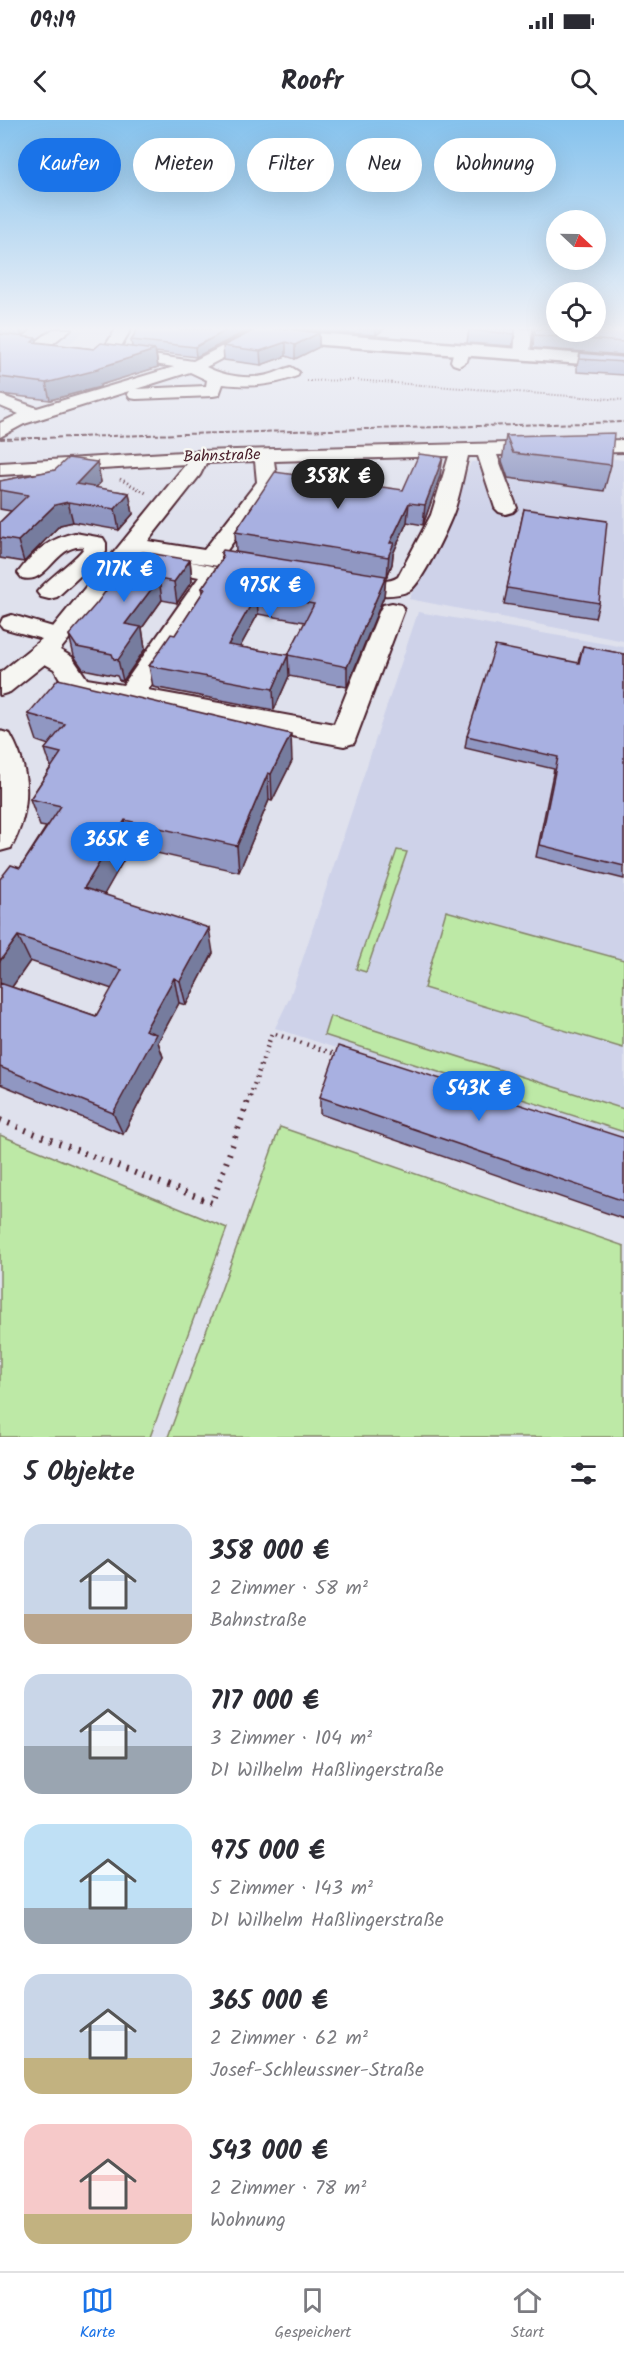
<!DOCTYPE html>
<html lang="de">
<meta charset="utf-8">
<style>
:root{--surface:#fff;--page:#f7f7f7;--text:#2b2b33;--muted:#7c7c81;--line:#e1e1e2;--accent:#1a73e8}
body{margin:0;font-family:Kalam,sans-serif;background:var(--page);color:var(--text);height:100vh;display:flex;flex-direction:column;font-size:22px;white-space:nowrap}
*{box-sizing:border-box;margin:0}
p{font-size:20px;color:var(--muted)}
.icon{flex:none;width:33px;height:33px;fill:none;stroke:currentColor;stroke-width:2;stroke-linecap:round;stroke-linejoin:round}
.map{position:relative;height:1317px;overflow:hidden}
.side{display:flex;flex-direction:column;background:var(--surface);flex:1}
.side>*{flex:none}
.banner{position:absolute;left:18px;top:18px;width:588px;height:54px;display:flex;gap:12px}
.needle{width:39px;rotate:112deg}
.controls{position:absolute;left:546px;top:90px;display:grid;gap:12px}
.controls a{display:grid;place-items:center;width:60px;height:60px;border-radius:50%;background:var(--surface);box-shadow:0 6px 24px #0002;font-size:30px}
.price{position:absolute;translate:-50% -51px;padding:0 14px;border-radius:21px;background:var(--accent);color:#fff;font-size:20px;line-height:39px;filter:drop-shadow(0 2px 3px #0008)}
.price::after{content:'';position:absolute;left:50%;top:36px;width:18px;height:14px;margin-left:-9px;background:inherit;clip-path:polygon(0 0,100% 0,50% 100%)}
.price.on{background:#222;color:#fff}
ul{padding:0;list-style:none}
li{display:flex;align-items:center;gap:18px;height:150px;padding:0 24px}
li span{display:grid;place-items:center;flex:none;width:168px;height:120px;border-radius:18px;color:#555}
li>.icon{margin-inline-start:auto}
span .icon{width:72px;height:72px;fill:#fffc;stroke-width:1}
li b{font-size:26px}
h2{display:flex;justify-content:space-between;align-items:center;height:72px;padding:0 24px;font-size:26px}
.chip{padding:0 21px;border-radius:27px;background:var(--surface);box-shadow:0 6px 24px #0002;font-size:21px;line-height:54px}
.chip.on{background:var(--accent);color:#fff}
.status{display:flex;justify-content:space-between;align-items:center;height:42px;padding:0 30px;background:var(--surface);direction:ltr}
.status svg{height:16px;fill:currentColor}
header{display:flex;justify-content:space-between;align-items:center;height:78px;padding:0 24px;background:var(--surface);font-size:27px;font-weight:700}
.tab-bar{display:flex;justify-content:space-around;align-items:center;height:84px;border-top:2px solid var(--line);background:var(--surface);font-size:16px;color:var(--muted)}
.tab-bar a{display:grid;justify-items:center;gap:3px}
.tab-bar .on{color:var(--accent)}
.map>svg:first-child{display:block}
.built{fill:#ced2e9}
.green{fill:#bde9a6;stroke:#848468;stroke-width:1.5}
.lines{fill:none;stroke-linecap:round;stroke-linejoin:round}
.minor-casing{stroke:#4a1f2b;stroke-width:4}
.major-casing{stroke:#4a1f2b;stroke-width:5}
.path-far3{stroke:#4a1f2b;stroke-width:2;stroke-dasharray:1 2;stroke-linecap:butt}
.path-far2{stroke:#4a1f2b;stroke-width:3;stroke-dasharray:1 3;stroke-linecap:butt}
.path-far1{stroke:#4a1f2b;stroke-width:4.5;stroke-dasharray:1.5 5;stroke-linecap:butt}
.path{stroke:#4a1f2b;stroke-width:6;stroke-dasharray:2 7;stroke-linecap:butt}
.minor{fill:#f6f6f2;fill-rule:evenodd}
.major{fill:#f6f6f2;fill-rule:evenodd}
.rail{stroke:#4a1f2b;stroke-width:2;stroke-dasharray:5 2;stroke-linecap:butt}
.wall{fill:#9097c2;stroke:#4a1f2b;stroke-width:1.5;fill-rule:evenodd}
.shaded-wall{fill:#767b9e;stroke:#4a1f2b;stroke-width:1.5}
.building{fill:#a8b0e1;stroke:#4a1f2b;stroke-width:1.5;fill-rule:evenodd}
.labels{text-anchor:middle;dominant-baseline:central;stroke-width:4.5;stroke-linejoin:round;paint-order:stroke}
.far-street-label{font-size:16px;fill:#4a1f2b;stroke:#f6f6f2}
</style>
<div class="status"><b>09:19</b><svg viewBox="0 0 49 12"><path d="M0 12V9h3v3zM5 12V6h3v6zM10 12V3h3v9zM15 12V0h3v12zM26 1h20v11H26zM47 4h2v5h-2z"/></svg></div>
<header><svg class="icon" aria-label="back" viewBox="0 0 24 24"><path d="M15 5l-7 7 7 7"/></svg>Roofr<svg class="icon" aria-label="search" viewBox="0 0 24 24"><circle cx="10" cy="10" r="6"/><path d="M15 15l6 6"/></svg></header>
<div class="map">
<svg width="624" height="1317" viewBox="0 0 624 1317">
<rect width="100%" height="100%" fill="#dfe1ed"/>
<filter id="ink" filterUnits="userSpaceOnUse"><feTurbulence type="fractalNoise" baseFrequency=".0167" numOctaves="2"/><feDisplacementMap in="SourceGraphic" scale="12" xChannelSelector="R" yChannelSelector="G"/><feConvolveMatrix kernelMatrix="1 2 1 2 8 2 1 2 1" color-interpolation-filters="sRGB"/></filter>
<g filter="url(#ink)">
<path class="built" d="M0,209H115L111,215L83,212L69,224L55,222L0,266Z
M607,338L624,340V521L409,479L459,375L471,342Z
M418,492L624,527V1023L275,908L290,877Z"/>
<path class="green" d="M397,730L407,732L366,852L356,849Z
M446,791L624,840L623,928L424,868Z
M330,896L624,989V1012L324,915Z
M280,1007L624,1126V1317H168Z
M0,1015L227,1108L150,1317H0Z"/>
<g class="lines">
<defs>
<path id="minor" d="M53,209H71L46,229L40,231L0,226V216L37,221Z
M116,209H131L119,230L193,241L255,210L264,209L268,213L265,216L206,247C224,256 248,260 268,255C276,253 283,249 291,247L299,252L297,256C271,266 251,267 223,264L219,275L213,276L136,279L130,278L127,274L129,271L24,304L0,317V303L19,294L0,286V275L37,288L174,247L106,237L102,231ZM190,252L207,260L206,266L136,269Z
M516,209H532L530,234L528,237L522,239L514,234Z
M462,225L470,230L467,241L459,246L453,244L451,241L454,230Z
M624,320V332L497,335L517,388L513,392L506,394L499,392L495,388L478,336H468C463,355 460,376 453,394C447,409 422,464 409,471C386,481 358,471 336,465L332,460L336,455C355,450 380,469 398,457L431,395L449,336L274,341L277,362L225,433L269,441L272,446L269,451L261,453L138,433L60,530L72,537L87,559L123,565L199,457L179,453L175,448L179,443L187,441L216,447L223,456L148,570L334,604L380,490L383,485L392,483L401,485L404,490L354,623L344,626L78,575L68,572L54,549L45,544L10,572L0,575V553L42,519L3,508L0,504L3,498L12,495L53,507L186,344L0,355V343L199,331ZM255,341L257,362L204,430L148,421L200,355L206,343Z
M75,413L103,418L106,423V432L57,477L49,479L41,477L37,472C46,460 82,435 84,427C55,423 49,465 22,458L18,453C33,432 50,418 75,413Z
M0,611L10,614C32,652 31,690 11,728L0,731Z"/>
<path id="major" d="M264,209L624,237V247L324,225L272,219Z"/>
</defs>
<use href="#minor" class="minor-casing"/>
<use href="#major" class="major-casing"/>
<path class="path-far3" d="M307,261L354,260L624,280"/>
<path class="path-far2" d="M120,359L148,374"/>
<path class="path-far1" d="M250,977L272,913L338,935"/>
<path class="path" d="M0,1000L212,1083L250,975"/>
<use href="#minor" class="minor"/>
<use href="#major" class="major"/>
<path class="rail" d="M0,319L624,302"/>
</g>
<path class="wall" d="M0,209H32L22,217L36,218L37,222L94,229L132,227L131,220L138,209H250L196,237L156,232L158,247L100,265V267L50,280L0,274Z
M292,209H384L376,215Z
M469,209H515L512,226L467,223Z
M534,209H624V235L533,228Z
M319,213V227L295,239L286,236L261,245L224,240L223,226Z
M580,233L624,237V255L577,252V246Z
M506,316L611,345L604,371L508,358L502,341Z
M97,342L101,362L95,368L129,373L133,394L119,410L73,402L60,405L24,442L0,438V402L11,391L0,389V361Z
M440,356L423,405L407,402L393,434L392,444L387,457H386L384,476L347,567L289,556L274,590L153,567L149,546L175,515L203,472L202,468L222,439L221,433L236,432L235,412L403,370ZM258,494L305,502L288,535L240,527Z
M524,389L599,483L595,498L504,484Z
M190,440L192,461L177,483L162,480L142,508L145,529L123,561L119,560L117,556L83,549L74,536L69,515Z
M583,526L624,534V759L536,737L554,649L465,628L467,616L578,542Z
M28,594L292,641L272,681L269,680L239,752L131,727L104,774L213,833L186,885L179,883L158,922L163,937L123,1014L0,964V759L20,748L46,707L40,706L30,679L51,647L45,629L49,625L37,621ZM30,841L112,869L96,896L12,867Z
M320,977L624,1018V1099L320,994Z"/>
<path class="shaded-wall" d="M20,209H32L22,217Z
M229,209H250L196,237L195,227Z
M376,209H384L376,215Z
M319,213V227L295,239V225Z
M286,222V236L261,245L260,231Z
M155,230L158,247L100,265V267L50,280L46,263Z
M443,337L440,356L423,405L425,385Z
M97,342L101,362L80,384L76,364Z
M129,373L133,394L119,410L115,389Z
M68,382L73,402L60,405L24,442L18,421L55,385Z
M409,383L407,402L393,434L392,444L387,457L390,423Z
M190,440L192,461L177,483L174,462Z
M386,456L384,476L347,567V547Z
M159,459L162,480L142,508L145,529L123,561L118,540L125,504Z
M257,474L258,494L230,545L228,525Z
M288,535L289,556L274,590L273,569Z
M291,614L292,641L272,681L271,654Z
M268,653L269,680L239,752L237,726Z
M125,700L131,727L93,794L84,768Z
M209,808L213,833L186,885L180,861Z
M18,816L30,841L1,883L0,881V841Z
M174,858L179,883L158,922L163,937L123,1014L113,993L145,910Z"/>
<path class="building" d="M138,209H229L195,227L131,220Z
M257,209H288L319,213L295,225L286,222L260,231L223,226Z
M469,209H515L514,214L468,210Z
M535,209H556V212H596V209H624V222L535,215Z
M0,214L36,218L32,222L94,229L101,223L155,230L95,249L97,250L46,263L0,257Z
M580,233L624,237V242L580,239Z
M614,313L611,345L513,333L506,316Z
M419,334L443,337L425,385L409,383L390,423H394L388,437L235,412L275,352L403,370Z
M68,338L97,342L76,364L129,373L115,389L68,382L55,385L18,421L0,418V402L28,375L0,370V361L55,350Z
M524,389L607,401L599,483L507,468Z
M223,430L386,456L347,547L288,535L273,569L149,546L171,514L175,515L205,469L202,468L223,438L221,433ZM257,474L314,484L288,535L228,525Z
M143,432L190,440L174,462L159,459L125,504L141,507L118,540L114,539L112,534L77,527L69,515L97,483L132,435Z
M495,526L579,543L583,526L624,534V746L540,725L558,637L467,616Z
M58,559L291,614L271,654L268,653L237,726L125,700L84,768L209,808L180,861L174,858L145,910L156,914L113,993L0,947V863L96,896L122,850L18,816L0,841V759L11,745L20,748L61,686L30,679L61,633L45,629L65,604L28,594Z
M338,926L624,1018V1081L320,977Z"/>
</g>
<linearGradient id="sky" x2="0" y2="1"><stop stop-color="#85c2ed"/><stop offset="0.53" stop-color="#f1f2f7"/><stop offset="1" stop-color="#f1f2f7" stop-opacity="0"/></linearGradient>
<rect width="624" height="394" fill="url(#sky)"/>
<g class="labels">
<g class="far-street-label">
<text transform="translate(222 336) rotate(-2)">Bahnstraße</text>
</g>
</g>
</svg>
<div class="controls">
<a><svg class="needle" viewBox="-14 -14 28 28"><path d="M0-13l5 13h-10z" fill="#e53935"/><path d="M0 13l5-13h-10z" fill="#7c7c81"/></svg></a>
<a><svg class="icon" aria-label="locate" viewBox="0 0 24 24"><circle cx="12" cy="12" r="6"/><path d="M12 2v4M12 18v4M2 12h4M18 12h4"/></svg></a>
</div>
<b class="price on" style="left:338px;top:390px">358K €</b>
<b class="price" style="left:124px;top:483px">717K €</b>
<b class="price" style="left:270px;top:499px">975K €</b>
<b class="price" style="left:117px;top:753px">365K €</b>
<b class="price" style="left:479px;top:1002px">543K €</b>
<div class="banner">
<a class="chip on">Kaufen</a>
<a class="chip">Mieten</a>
<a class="chip">Filter</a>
<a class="chip">Neu</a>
<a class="chip">Wohnung</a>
</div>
</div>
<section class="side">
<h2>5 Objekte<svg class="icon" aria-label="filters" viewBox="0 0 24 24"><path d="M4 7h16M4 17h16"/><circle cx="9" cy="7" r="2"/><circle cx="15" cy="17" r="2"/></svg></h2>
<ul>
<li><span style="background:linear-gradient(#c9d6e8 75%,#b9a48a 0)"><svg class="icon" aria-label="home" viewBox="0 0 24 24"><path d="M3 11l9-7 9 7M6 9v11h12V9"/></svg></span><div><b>358 000 €</b><p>2 Zimmer · 58 m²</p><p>Bahnstraße</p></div></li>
<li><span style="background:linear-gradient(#c9d6e8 60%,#9aa5b1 0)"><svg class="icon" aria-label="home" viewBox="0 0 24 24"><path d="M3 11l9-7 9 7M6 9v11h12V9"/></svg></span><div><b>717 000 €</b><p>3 Zimmer · 104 m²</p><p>DI Wilhelm Haßlingerstraße</p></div></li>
<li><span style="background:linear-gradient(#bfe0f5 70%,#9aa5b1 0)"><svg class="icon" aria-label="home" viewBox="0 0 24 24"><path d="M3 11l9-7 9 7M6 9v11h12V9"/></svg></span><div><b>975 000 €</b><p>5 Zimmer · 143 m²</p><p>DI Wilhelm Haßlingerstraße</p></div></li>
<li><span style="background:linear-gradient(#c9d6e8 70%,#c2b280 0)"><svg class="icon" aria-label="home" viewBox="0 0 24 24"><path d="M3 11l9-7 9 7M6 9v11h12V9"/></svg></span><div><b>365 000 €</b><p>2 Zimmer · 62 m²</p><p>Josef-Schleussner-Straße</p></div></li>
<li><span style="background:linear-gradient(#f6c9c9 75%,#c2b280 0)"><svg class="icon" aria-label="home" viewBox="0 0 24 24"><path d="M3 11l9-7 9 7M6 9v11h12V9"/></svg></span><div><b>543 000 €</b><p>2 Zimmer · 78 m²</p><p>Wohnung</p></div></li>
</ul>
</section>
<nav class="tab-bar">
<a class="on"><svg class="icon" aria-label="map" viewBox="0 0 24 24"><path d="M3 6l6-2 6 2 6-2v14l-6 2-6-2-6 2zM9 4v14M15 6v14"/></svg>Karte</a>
<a><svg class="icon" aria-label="saved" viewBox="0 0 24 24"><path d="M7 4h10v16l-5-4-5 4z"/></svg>Gespeichert</a>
<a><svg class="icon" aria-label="home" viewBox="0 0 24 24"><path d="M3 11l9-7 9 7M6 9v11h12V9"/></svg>Start</a>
</nav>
